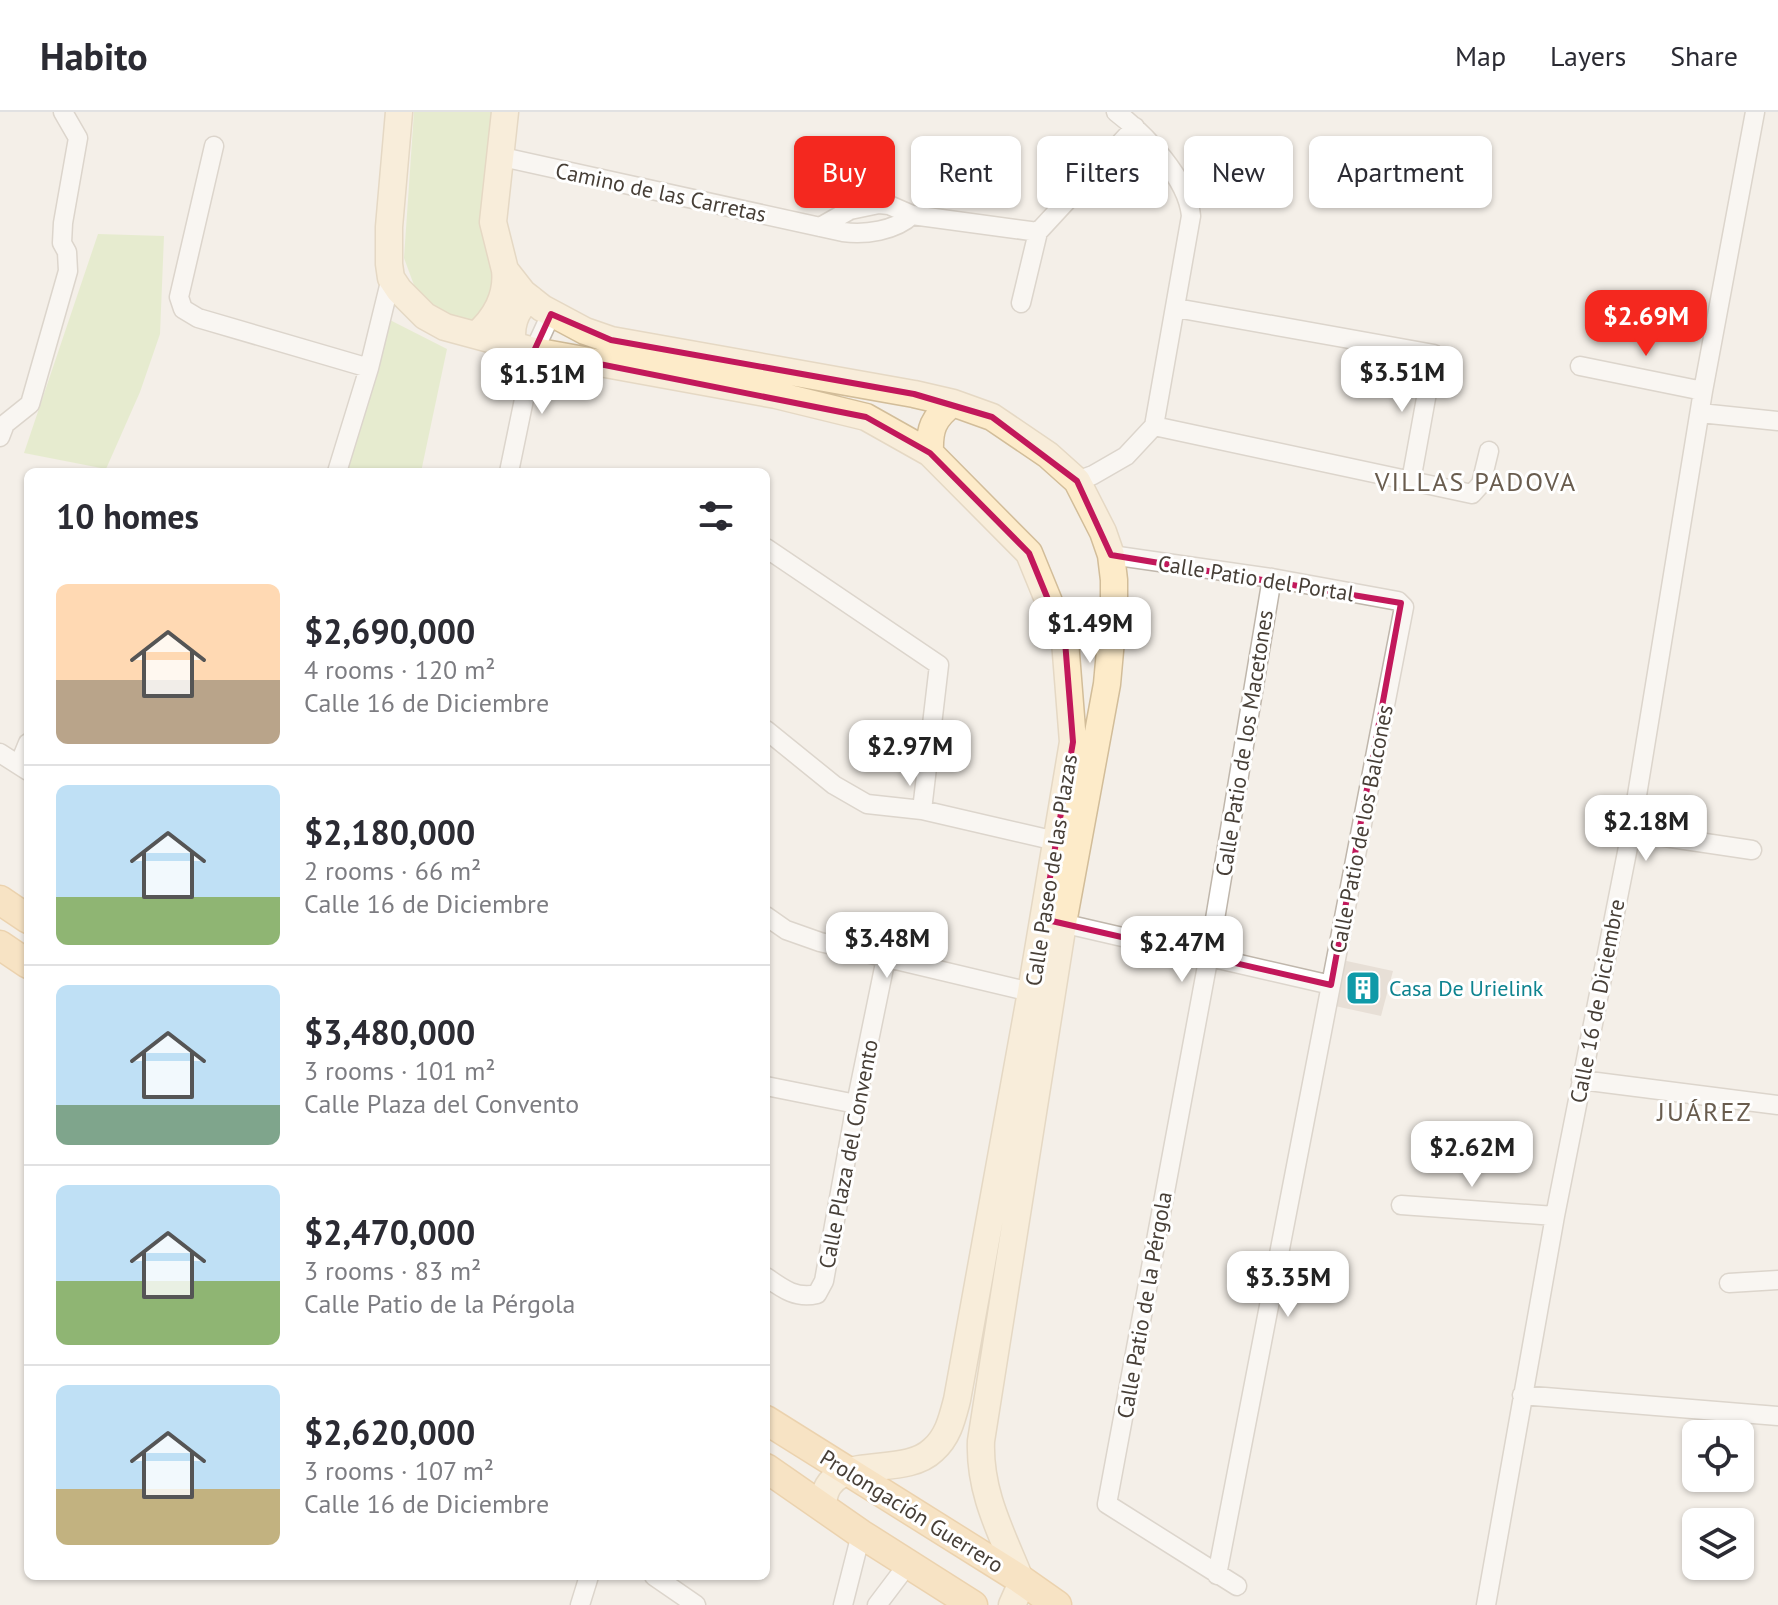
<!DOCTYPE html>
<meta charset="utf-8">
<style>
:root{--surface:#fff;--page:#f2f2f3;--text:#2b2b33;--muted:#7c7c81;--line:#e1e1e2;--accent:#f4281f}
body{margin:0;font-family:"PT Sans",sans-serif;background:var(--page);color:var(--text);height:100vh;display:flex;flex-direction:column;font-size:30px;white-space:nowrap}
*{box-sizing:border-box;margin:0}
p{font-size:26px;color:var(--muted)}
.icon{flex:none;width:44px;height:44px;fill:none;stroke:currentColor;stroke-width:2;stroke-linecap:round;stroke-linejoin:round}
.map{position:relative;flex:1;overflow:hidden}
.sheet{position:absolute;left:24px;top:356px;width:746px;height:1112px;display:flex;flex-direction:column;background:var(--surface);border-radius:12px;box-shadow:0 2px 6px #0004}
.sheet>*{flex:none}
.hud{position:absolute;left:794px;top:24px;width:760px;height:72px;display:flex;gap:16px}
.buttons{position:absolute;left:1682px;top:1308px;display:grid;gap:16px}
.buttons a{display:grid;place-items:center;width:72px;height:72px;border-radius:12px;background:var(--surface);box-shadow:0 2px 6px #0004;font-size:40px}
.price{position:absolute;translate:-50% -68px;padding:0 18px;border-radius:16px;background:#fff;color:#222;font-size:26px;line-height:52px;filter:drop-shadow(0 2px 4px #0008)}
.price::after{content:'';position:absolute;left:50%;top:48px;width:24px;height:18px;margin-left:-12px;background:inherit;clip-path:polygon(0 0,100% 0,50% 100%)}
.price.on{background:var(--accent);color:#fff}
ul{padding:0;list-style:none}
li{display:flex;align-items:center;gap:24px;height:200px;padding:0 32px}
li+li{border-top:2px solid var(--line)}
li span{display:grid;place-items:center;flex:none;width:224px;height:160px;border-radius:12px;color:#555}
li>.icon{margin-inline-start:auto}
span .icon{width:96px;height:96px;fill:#fffc;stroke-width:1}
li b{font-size:34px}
h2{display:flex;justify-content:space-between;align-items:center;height:96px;padding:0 32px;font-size:34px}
.tag{padding:0 28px;border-radius:12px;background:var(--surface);box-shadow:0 2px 6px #0004;font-size:28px;line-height:72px}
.tag.on{background:var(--accent);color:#fff}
header{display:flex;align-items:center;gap:48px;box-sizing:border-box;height:112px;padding:0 40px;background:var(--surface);border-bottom:2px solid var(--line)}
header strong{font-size:38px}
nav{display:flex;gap:44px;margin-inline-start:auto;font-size:28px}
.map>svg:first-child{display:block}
.green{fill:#d5e7b2}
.building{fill:#d8ccc1}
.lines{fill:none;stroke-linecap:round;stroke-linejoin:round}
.street-casing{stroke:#bfb6ab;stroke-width:21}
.secondary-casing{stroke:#d2bd99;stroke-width:29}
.primary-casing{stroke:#e1b069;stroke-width:31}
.street{stroke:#fff;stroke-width:18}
.secondary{stroke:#fdebc9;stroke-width:26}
.primary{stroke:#fbd599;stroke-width:28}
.marked{fill:none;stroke:#c2185b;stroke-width:6;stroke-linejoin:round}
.labels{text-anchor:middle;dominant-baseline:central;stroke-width:6;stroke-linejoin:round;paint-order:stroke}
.street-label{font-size:22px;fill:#473f37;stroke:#fff}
.culture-label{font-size:22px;fill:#0d838f;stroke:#fff;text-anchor:start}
.quarter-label{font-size:26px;letter-spacing:2px;fill:#695c4e;stroke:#fff}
</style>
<header>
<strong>Habito</strong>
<nav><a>Map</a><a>Layers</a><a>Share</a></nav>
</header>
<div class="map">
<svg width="1778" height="1493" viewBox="0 0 1778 1493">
<rect width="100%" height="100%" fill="#f4efe8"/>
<path class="green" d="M414,0H497L480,106L493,160L519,229L450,208L418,184L404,146Z
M98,122L164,124L160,222L140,280L106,357L24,341Z
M386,206L447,237L421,360H344Z"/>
<path class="building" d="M1342,848L1393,859L1381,904L1335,894Z"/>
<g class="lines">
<defs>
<path id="street" d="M214,34L179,185L183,197L198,206L369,256
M502,45L843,120C865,123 895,119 912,103
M820,115L850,98L879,92L889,93L912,103L1038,120L1135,15
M1021,191L1038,120
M1176,196L1434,242L1411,369
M1580,254L1703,279
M1700,301L1778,309
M1154,314L1472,382L1481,372L1489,339
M0,325L5,312L30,292L68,159L67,140L62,131L63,111L78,26L63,0
M337,360L369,256L391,166
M509,360L534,239L551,202
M1077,369L1093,363L1126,344L1154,314L1191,104C1188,67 1145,22 1116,0
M766,436L939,553L922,698
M1111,443L1272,466L1398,489L1404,495L1217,1463
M766,618L834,673L867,692L922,698L1056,729
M0,641L28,659
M19,653L28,631
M1631,720L1752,738
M766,804L786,818L820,830L1031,880
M1053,809L1331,873
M1581,968L1778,993
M766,974L856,992
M1401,1093L1555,1104
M766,1165C783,1177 796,1187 817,1182L824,1169L856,992L886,846
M1729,1171L1778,1168
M1522,1283L1778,1304
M654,1464L696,1493
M1237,1474L1107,1392L1209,843L1272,466
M580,1493L589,1464
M843,1493L861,1422
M877,1493L908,1452
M1486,1493L1555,1104L1631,720L1703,279L1755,0"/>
<path id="secondary" d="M399,0L389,115V152L391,166L399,178L425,204L445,215L534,239L776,283L866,305L930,341L1029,441L1065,529L1073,630L1031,880L957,1288C952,1307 948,1325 933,1338C901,1369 824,1336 823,1395
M505,0L493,110L505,158L523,181L542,196L585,219L611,228L914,282L953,291L992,305L1048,343L1077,369L1103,420L1111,443L1114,468V495L1107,572L1063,811L981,1329C979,1380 1001,1420 1020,1467V1475L1012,1493
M476,223C495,207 508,184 505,158
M514,235C509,218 514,196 531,187
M930,341C929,317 933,306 953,291"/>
<path id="primary" d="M0,788L28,807
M0,833L28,852
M766,1308L1020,1467L1057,1493
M766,1356L861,1422L973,1493"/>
</defs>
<use href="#street" class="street-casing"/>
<use href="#secondary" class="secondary-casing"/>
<use href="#primary" class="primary-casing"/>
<use href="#street" class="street"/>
<use href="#secondary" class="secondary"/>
<use href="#primary" class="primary"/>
</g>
<path d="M0 0H1778V1493H0ZM551,202L611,228L914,282L992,305L1077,369L1111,443L1401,491L1331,873L1043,807L1073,630L1065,529L1029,441L930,341L866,305L534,239Z" fill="#f4efe8" fill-opacity=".55" fill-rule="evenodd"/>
<path class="marked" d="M551,202L611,228L914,282L992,305L1077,369L1111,443L1401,491L1331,873L1043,807L1073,630L1065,529L1029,441L930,341L866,305L534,239Z"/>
<defs>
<symbol id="building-square" viewBox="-11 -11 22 22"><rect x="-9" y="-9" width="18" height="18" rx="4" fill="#0f9aa8" stroke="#fff"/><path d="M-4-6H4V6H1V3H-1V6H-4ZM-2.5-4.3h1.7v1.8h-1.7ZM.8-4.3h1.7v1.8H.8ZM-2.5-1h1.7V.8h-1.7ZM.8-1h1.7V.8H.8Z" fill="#fff"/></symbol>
</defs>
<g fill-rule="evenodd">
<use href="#building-square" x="1343" y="856" width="40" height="40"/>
</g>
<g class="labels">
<g class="street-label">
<text transform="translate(661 80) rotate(12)">Camino de las Carretas</text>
<text transform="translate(1256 466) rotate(9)">Calle Patio del Portal</text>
<text transform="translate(1244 631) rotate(-81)">Calle Patio de los Macetones</text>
<text transform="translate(1361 717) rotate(-79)">Calle Patio de los Balcones</text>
<text transform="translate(1051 758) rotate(-81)">Calle Paseo de las Plazas</text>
<text transform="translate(1597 889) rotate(-79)">Calle 16 de Diciembre</text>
<text transform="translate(848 1042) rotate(-79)">Calle Plaza del Convento</text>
<text transform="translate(1144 1193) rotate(-80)">Calle Patio de la Pérgola</text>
<text transform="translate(912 1399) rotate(32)">Prolongación Guerrero</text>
</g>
<g class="culture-label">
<text x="1389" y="876">Casa De Urielink</text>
</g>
<g class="quarter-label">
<text x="1476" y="369">VILLAS PADOVA</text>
<text x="1705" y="999">JUÁREZ</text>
</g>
</g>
</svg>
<div class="buttons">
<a><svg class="icon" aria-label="locate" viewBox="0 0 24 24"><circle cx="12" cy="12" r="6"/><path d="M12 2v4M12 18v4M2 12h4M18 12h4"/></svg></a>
<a><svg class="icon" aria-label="layers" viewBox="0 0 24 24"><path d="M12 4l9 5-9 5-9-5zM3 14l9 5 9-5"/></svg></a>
</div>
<b class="price on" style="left:1646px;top:246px">$2.69M</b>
<b class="price" style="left:1402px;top:302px">$3.51M</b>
<b class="price" style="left:542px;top:304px">$1.51M</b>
<b class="price" style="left:1090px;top:553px">$1.49M</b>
<b class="price" style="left:910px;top:676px">$2.97M</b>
<b class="price" style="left:1646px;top:751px">$2.18M</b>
<b class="price" style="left:887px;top:868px">$3.48M</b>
<b class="price" style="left:1182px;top:872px">$2.47M</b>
<b class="price" style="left:1472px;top:1077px">$2.62M</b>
<b class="price" style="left:1288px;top:1207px">$3.35M</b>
<div class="hud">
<a class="tag on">Buy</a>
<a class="tag">Rent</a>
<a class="tag">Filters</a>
<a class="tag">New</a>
<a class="tag">Apartment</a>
</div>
<section class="sheet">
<h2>10 homes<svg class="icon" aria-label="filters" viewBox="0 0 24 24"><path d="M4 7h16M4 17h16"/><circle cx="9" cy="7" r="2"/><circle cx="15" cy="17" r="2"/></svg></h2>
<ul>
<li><span style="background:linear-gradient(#ffd9b3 60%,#b9a48a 0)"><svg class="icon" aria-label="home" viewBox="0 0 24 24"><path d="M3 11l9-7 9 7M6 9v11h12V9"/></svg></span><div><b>$2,690,000</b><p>4 rooms · 120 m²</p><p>Calle 16 de Diciembre</p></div></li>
<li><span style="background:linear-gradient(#bfe0f5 70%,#8fb573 0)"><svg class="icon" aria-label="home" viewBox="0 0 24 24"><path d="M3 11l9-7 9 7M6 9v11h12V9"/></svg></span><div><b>$2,180,000</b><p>2 rooms · 66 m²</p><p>Calle 16 de Diciembre</p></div></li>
<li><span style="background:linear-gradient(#bfe0f5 75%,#7fa58c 0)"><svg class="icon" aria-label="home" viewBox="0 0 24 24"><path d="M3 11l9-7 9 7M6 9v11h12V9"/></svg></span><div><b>$3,480,000</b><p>3 rooms · 101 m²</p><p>Calle Plaza del Convento</p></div></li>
<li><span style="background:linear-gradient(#bfe0f5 60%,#8fb573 0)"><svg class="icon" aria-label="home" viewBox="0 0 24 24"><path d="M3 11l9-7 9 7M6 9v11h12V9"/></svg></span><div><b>$2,470,000</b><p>3 rooms · 83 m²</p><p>Calle Patio de la Pérgola</p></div></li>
<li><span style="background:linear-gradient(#bfe0f5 65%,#c2b280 0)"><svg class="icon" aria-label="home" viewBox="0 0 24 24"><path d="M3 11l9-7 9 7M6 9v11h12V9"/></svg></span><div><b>$2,620,000</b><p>3 rooms · 107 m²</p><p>Calle 16 de Diciembre</p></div></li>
</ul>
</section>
</div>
